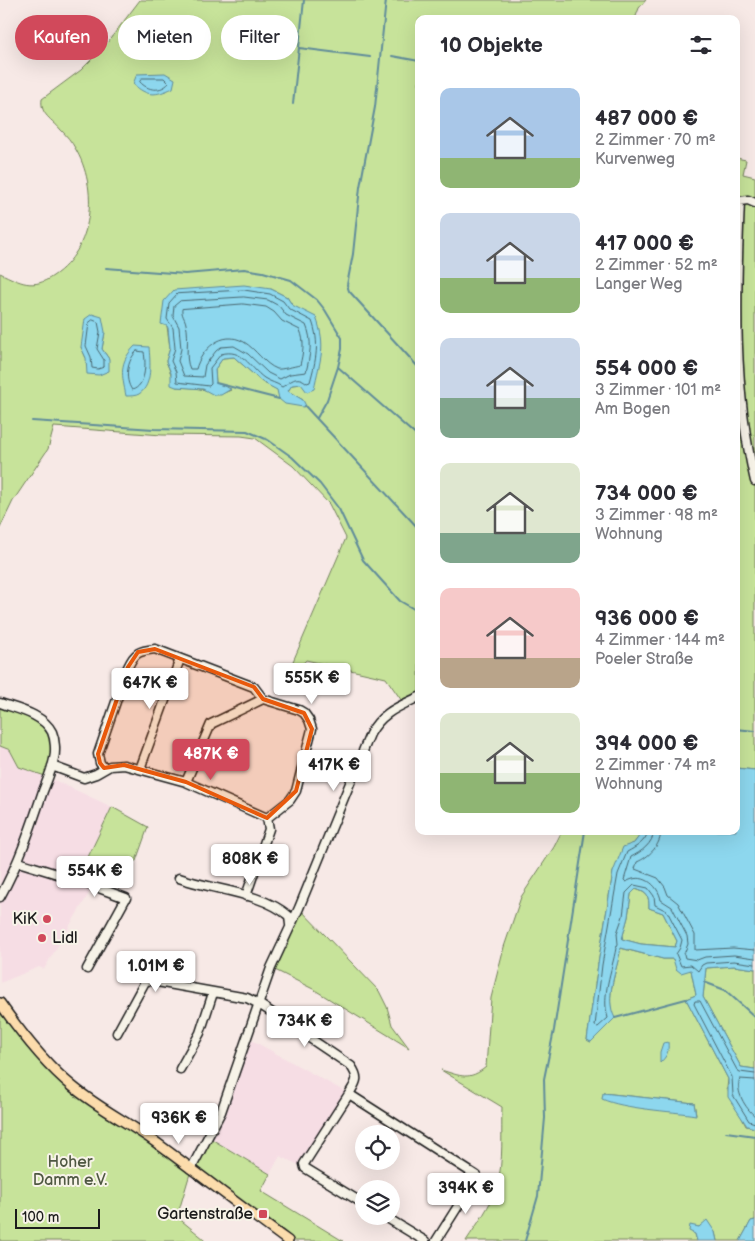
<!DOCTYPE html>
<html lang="de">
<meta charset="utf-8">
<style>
:root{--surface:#fff;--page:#f2f2f3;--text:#2b2b33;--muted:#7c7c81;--accent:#d1495b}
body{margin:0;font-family:"Balsamiq Sans",sans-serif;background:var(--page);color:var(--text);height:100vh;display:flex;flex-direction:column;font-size:19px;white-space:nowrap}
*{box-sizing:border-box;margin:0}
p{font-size:16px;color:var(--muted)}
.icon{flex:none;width:28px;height:28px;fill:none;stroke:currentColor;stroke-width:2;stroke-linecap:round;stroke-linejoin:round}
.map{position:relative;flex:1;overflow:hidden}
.details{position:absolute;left:415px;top:15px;width:325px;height:820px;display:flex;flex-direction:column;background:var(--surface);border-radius:10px;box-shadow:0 5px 20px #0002}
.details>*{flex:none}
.guide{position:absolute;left:15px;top:15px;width:325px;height:45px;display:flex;gap:10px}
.tools{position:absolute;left:355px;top:1125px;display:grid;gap:10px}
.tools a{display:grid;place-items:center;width:45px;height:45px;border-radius:50%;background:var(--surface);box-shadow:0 5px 20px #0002;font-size:25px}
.scale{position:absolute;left:15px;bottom:12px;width:85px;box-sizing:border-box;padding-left:5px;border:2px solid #1c1c1c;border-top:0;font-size:14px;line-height:18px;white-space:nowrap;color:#1c1c1c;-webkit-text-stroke:4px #f7f3e8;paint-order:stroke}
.price{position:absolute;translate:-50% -42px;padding:0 11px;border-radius:5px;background:#fff;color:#222;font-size:16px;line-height:32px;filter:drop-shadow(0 1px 2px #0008)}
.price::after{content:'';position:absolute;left:50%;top:30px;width:15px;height:11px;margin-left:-8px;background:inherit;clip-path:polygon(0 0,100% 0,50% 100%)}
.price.on{background:var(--accent);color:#fff}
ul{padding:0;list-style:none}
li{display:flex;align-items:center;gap:15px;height:125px;padding:0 25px}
li span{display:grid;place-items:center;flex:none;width:140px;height:100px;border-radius:10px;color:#555}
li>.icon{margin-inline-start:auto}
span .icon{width:60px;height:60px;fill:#fffc;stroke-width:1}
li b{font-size:21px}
h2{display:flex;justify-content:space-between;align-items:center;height:60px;padding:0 25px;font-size:21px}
.tag{padding:0 18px;border-radius:22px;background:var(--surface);box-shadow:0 5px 20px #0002;font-size:18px;line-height:45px}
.tag.on{background:var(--accent);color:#fff}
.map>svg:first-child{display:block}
.built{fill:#f6dde4}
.green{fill:#c7e39a;stroke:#72805b;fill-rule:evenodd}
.water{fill:#8dd7ee;stroke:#608c9a;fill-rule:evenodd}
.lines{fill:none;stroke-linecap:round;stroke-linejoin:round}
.shore{stroke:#496770;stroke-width:1}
.stream{stroke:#608c9a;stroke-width:2}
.minor-casing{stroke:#1c1c1c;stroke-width:11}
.major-casing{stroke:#1c1c1c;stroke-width:12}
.minor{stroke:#f7f3e8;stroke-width:8}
.major{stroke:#fcdcac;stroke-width:9}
.marked{fill:#e8590c;fill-opacity:0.2;stroke:#e8590c;stroke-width:4;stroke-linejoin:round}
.poi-dot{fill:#d1495b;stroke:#f7f3e8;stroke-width:2}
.labels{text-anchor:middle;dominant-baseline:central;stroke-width:4;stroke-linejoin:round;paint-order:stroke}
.poi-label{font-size:16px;fill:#1c1c1c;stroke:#f7f3e8;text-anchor:end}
.park-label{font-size:16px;fill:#4f5842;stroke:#f7f3e8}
</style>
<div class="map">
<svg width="755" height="1241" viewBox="0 0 755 1241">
<rect width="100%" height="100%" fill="#f7e9e6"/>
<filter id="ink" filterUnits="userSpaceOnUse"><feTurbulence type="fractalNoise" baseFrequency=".02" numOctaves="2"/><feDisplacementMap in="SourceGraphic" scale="10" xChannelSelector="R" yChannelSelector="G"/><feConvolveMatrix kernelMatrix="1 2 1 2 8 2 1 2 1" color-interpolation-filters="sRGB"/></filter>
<g filter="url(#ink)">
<path class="built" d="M0,746L10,750L19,767L52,779L112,807L76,884L91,890L44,969L39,967L0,983Z
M246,1037L349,1094L301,1166L280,1156L270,1174L208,1137Z"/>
<path class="green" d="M140,0H646L639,8L635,19H419V697L404,704L386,678L306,660L299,668L288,673L346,538L329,504L293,466L255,438L241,436L162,435L54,427L48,449L13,501L0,528V273C21,283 33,290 53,276C94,249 99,188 75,148C72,142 66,135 61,130C52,119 40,115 42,99L81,70L104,47ZM271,289L287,297L292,305L301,384L292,385L288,391L303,400L279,399L278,390L262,382L234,357L223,358L215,369L216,383L231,390C211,399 217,391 200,389C192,387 184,388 176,387L166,361L170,348L167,326ZM105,332L102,349L109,359L86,358L81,347Z
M736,158L746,160L743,174L755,177V770L736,768Z
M0,703L44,722L55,746L48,777L19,767L10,750L0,746Z
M112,807L148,827L136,861L113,871L105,890L77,880Z
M562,831H643L613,872L598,964L587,1040L591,1042L614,1018C604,997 618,970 620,948L663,959H674L691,970L696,995L686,999L728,1079L727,1088L746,1126L755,1128V1220L751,1221L740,1241H717L715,1232L702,1224L699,1227L690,1226L695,1234L697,1241H466C477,1224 491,1206 497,1186C504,1161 501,1133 502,1107L441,1070C461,1076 469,1081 486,1067L491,998L504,947L521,897L554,847ZM603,1093L694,1103L696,1114L644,1108Z
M635,889C648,893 649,896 649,908L663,913L677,941L675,947L641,944L622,939L628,917L631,894Z
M299,908L379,991L387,1007L392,1025L409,1048L313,989L271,968Z
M734,966L755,969V1069L741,1067L703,997L706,968Z
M0,1003L51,1067L191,1169L208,1137L270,1174L261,1191L343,1241H288L191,1170L177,1217L204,1239L203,1241H0Z"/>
<path class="water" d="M165,73L175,79L173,88C155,96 148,97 133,84L137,74Z
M244,285L271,289L287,297L292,305L316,317C327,347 320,359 314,389L307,392L301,384L292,385L288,391L303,400L306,406L303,407L285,404L279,399L277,390L262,382L234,357L223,358L215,369L216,383L231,389L221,395H214L203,389L176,387L171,385V373L166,361L170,348L168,328L167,326L161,324L164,301L174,290Z
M92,314L102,317L105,332L102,349L109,359V371L99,375L87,374L86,358L81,347L85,319Z
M135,346L149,347C150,361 153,385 139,394C136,396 130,396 126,396C122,375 118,363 135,346Z
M736,768L755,770V969L734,966L706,968L703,997L741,1067L755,1069V1128L747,1126L728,1097V1079L686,999L696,995L691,970L681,973L676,969L673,959H663L621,948C617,970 604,998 615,1018L591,1042L587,1040L598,964L613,872L623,847L634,843L643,831H736ZM636,889C648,893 649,896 649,908L663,913L677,941L675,947L641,944L622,939L628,917L631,894Z
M668,1042C669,1052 667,1056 660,1063V1052L663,1043Z
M603,1093L694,1103L696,1115C670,1111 624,1109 602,1099Z
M707,1220L715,1232L717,1241H697L695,1234L689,1231L690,1225L699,1227Z
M755,1220V1241H740L751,1221Z"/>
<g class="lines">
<path class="shore" d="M142,78H164L169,83C161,92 148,91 140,82Z
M244,290L270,294L283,301L289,309L312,321C320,343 316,360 310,382L307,383C296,373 290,383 282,387C277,383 270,382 264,378C249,367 243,348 221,354L210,368L211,384L209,386L177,382L176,372L171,361L175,348L173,328L167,319L169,303L177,294Z
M244,297L268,300L279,306L286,315L306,325C313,341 310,356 306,372L290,374L280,379L268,373L248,354L234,346L221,347L216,351L205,365L203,377L184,376L178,361L181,349L179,327L173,316L174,306L180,301Z
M243,304L266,307L274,312L282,321L300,330C305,342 303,353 300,365C295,366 280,370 277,369C264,364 256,349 244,342C222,329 201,350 196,369H190C184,357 190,339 186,324C185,318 181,315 182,309Z
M93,320L98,322L100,332L97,349L104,360V367L98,369L92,368L91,357L86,346L89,323Z
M137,351L144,352C146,364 146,386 132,390C124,379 127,360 137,351Z
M648,831C646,842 636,847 627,852L618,874L602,965L595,1026L598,1027L608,1018C601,995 612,971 616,948L618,944L617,933L623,916L626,893L634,885L648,888L654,896L655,905L667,911L682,940L680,948L676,954L681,966L691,965L698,971L702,965L706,963L734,961L755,964
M654,831C653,844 641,852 631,857L624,880L626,882C642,872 658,884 661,900L672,907L687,936L688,944L684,954L685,958L697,960L705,957L734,955L755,958
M661,831C661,845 649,857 637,862L635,869L658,878L665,887L668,895L678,903L695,935V950L733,948L755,950
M755,1074L740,1072L737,1070L700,1001H695L694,1004L732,1077L733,1095L749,1121L755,1123
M755,1080L740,1079C735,1091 745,1108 755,1116"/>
<path class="stream" d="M386,0L375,107L360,187L353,254L347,285L349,291L419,368
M299,48L370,57
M392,56L419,61
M293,104L304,0
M106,268L185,274L244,269L263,272L291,280L317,300L325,310L342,338V349L338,367L327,400L317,418
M338,367L419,438
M216,383L279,399
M305,406L419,529
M32,421L154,429L247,431L268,440L292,457L320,484L339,509L363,560L400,601L419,612
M736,729L755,731
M704,982L725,990L755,1017
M615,1018L686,999
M726,1132L755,1136
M525,1241L538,1196L545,1118L544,1079L554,1030L585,831"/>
<defs>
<path id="minor" d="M755,203L748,200L740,201C736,294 733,389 755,481
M0,703C17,709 43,714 52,732C55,739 56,751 54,759C52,769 47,781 43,791C31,827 19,863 0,897
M52,766L84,778L96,774L110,766L124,765L186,782L267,818L269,829L246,896
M104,768L100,763L98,754L128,667C135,652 139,651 155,649L254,687L263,699L299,710L304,713L309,720L312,729L296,791L290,800L267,818
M140,769L180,659
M186,782L211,724L263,699
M18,862L77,880L126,898L87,969
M179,878C213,890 261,892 289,916L290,925
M117,1033L146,980L247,998L259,1004L351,1066C360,1079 356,1082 349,1094
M180,1069L200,1033L213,993
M191,1169L221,1112L271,968L299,908L370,734C381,713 398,707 419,697
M364,1204L305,1168L304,1164L349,1094L477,1176L436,1241
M384,1216L425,1241"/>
<path id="major" d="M0,1003C21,1033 44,1063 72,1086C97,1107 127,1122 154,1141C199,1174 243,1208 288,1241"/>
</defs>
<use href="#minor" class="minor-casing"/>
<use href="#major" class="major-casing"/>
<use href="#minor" class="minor"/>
<use href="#major" class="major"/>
</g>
</g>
<path class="marked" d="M155,649L254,687L263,699L304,713L312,729L296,791L267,818L186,782L124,765L104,768L100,763L98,754L128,667L138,652Z"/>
<g class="poi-dot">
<circle cx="47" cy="919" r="5"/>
<circle cx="42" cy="938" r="5"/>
<rect x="258" y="1209" width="10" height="10" rx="2.5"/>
</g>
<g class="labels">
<g class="poi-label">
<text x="37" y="919">KiK</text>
<text x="52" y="938" text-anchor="start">Lidl</text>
<text x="253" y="1214">Gartenstraße</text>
</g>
<g class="park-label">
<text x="70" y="1162">Hoher<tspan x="70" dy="18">Damm e.V.</tspan></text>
</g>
</g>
</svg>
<div class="tools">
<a><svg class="icon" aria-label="locate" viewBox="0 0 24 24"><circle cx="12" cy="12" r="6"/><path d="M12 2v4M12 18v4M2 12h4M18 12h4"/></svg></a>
<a><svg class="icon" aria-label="layers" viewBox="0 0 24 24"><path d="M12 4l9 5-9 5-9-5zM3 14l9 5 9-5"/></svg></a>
</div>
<div class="scale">100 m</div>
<b class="price" style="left:312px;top:705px">555K €</b>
<b class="price" style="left:150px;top:710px">647K €</b>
<b class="price on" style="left:211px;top:781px">487K €</b>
<b class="price" style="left:334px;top:792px">417K €</b>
<b class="price" style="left:250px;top:886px">808K €</b>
<b class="price" style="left:95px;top:898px">554K €</b>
<b class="price" style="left:156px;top:993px">1.01M €</b>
<b class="price" style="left:305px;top:1048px">734K €</b>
<b class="price" style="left:179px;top:1145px">936K €</b>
<b class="price" style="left:466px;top:1215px">394K €</b>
<div class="guide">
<a class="tag on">Kaufen</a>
<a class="tag">Mieten</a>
<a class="tag">Filter</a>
</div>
<section class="details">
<h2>10 Objekte<svg class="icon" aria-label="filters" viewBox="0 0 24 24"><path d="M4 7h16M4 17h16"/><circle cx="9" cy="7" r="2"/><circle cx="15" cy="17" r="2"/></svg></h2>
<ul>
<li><span style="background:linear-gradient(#a9c7e8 70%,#8fb573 0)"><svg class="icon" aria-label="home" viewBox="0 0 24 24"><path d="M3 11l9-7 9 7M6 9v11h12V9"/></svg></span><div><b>487 000 €</b><p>2 Zimmer · 70 m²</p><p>Kurvenweg</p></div></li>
<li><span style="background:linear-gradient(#c9d6e8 65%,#8fb573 0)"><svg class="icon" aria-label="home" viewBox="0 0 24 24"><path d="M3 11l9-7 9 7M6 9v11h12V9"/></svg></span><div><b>417 000 €</b><p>2 Zimmer · 52 m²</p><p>Langer Weg</p></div></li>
<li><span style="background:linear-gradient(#c9d6e8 60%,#7fa58c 0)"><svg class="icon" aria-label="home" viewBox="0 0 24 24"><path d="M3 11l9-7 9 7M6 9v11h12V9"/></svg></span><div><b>554 000 €</b><p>3 Zimmer · 101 m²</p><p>Am Bogen</p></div></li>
<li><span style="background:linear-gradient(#dfe7d0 70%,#7fa58c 0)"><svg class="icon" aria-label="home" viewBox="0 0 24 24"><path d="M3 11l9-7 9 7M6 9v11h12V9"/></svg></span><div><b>734 000 €</b><p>3 Zimmer · 98 m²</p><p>Wohnung</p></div></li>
<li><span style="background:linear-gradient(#f6c9c9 70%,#b9a48a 0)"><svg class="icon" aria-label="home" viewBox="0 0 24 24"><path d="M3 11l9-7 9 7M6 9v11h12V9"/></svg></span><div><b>936 000 €</b><p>4 Zimmer · 144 m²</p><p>Poeler Straße</p></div></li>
<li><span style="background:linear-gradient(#dfe7d0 60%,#8fb573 0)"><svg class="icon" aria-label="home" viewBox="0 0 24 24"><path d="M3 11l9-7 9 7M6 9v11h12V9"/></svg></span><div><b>394 000 €</b><p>2 Zimmer · 74 m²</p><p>Wohnung</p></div></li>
</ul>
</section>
</div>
